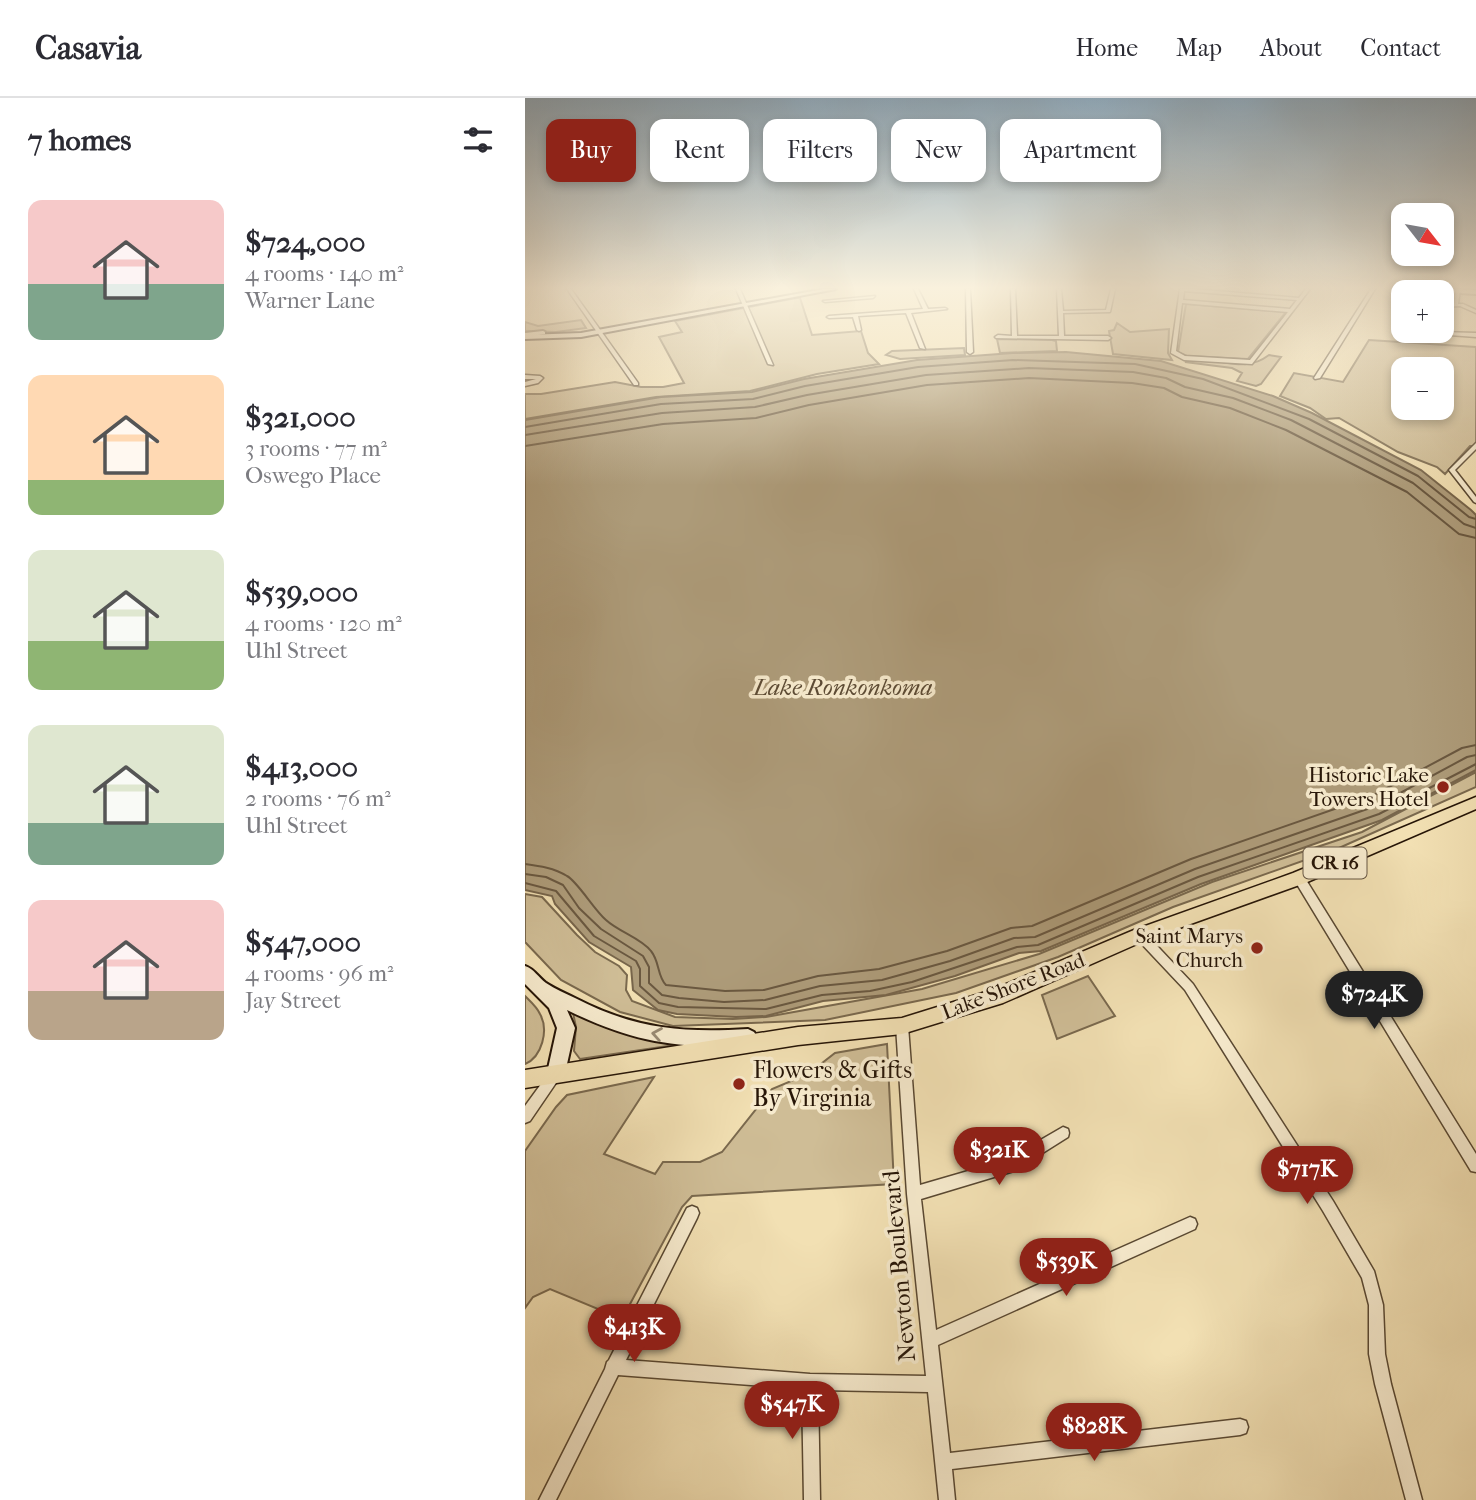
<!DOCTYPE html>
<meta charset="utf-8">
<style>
:root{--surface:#fff;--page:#f7f7f7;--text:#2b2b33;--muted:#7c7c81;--line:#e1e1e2;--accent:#8f2418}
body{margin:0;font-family:"IM FELL French Canon",serif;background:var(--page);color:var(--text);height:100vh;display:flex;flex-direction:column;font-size:26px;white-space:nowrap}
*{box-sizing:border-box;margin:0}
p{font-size:23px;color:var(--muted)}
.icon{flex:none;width:38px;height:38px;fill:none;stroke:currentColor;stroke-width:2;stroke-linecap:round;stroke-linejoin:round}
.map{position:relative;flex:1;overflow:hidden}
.side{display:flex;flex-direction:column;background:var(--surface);width:525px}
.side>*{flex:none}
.banner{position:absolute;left:21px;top:21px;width:665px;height:63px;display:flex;gap:14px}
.needle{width:46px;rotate:121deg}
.tools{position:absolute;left:866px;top:105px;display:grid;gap:14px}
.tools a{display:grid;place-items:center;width:63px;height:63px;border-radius:14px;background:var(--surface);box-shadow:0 4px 10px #0003;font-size:35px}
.price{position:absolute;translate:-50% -60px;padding:0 16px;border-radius:24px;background:var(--accent);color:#fff;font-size:23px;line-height:46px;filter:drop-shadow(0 2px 4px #0008)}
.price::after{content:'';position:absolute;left:50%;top:42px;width:21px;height:16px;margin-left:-10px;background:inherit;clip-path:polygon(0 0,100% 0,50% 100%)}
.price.on{background:#222;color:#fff}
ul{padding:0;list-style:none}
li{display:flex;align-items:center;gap:21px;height:175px;padding:0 28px}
li span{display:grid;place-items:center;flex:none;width:196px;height:140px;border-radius:14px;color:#555}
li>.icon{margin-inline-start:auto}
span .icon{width:84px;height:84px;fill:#fffc;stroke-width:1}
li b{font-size:30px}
h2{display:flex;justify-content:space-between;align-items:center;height:84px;padding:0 28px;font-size:30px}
.tag{padding:0 24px;border-radius:14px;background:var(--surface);box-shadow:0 4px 10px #0003;font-size:24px;line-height:63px}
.tag.on{background:var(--accent);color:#fff}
header{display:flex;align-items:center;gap:42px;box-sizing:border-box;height:98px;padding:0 35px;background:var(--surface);border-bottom:2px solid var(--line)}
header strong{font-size:33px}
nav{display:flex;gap:38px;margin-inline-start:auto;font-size:24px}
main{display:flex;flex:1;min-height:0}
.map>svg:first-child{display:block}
.green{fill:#cfbd96;stroke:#7a694e;stroke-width:2;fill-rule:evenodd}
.water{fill:#ad9b79;stroke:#77654b;stroke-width:2}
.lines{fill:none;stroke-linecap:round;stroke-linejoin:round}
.shore{stroke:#6a5840;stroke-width:2}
.minor-casing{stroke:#594832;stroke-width:3}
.tertiary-casing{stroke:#594832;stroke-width:4}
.secondary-casing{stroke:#261507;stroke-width:4}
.primary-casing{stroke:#261507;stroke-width:3}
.minor{fill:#f7ebce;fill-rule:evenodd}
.tertiary{fill:#f7ebce;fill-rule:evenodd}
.secondary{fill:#f7ebce;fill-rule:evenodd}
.primary{fill:#f2e0b3;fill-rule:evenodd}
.oneway{stroke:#998b74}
.poi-dot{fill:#8f2418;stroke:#f7ebce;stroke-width:2.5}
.labels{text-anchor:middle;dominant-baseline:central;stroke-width:7;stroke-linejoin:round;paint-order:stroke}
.shield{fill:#f7ebce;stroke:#655543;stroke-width:2}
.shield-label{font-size:19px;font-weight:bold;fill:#261507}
.poi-label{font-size:21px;fill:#261507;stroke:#f7ebce;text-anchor:end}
.street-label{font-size:21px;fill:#261507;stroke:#f7ebce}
.water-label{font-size:23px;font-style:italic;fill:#5c4b35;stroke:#f7ebce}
.near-poi-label{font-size:24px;fill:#261507;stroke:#f7ebce;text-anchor:start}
.near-street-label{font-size:24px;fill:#261507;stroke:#f7ebce}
</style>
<header>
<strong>Casavia</strong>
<nav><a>Home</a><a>Map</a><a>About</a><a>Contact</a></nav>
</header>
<main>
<section class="side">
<h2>7 homes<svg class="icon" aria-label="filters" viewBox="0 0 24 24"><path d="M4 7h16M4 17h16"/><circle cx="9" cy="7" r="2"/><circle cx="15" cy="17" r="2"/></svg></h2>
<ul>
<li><span style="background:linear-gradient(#f6c9c9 60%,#7fa58c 0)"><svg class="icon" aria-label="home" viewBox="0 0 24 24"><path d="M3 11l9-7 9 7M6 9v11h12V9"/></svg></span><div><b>$724,000</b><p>4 rooms · 140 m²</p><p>Warner Lane</p></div></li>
<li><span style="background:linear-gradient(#ffd9b3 75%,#8fb573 0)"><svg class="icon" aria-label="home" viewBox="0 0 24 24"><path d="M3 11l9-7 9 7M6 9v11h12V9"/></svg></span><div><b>$321,000</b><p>3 rooms · 77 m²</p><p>Oswego Place</p></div></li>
<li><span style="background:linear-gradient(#dfe7d0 65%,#8fb573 0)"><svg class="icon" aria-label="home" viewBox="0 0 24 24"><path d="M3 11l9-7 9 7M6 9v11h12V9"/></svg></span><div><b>$539,000</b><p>4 rooms · 120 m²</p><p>Uhl Street</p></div></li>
<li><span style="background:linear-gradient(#dfe7d0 70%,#7fa58c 0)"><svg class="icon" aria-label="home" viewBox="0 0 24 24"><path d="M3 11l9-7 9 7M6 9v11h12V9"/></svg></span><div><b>$413,000</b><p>2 rooms · 76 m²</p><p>Uhl Street</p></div></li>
<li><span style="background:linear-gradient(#f6c9c9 65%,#b9a48a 0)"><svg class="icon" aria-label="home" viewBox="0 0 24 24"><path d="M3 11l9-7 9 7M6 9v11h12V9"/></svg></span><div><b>$547,000</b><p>4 rooms · 96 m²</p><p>Jay Street</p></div></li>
</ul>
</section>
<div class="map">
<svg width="951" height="1402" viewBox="0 0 951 1402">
<rect width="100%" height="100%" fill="#f2e0b3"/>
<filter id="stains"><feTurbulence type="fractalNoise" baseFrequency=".00286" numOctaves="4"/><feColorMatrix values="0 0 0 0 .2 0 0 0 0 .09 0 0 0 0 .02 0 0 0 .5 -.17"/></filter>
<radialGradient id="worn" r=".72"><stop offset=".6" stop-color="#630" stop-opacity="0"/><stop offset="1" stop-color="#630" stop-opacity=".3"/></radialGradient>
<path class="green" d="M272,200H275L287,237L336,233L343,255L354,266L292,276L225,293L131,299L0,321V296H16L90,284L116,289H138L159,285L134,239L157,234L150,223Z
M661,206L761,214L723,261L662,258L653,254Z
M56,222L61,230L31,234L0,233V224L13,228Z
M592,225L605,234L644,231L643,255L647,262L588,256L584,233L589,232Z
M472,241L527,242L531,243L532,253L475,255Z
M844,242L951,249V348H945L920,376L912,369L873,354L814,320L801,321L785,310L755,298L769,275L818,284ZM878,271H917V310H878Z
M439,250L440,257L375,261L361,257L367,253Z
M744,257L756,259L736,286L731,288L712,283L717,275L707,270L660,264C690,254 715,279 744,257Z
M951,674V689L814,750L648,809L533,859L431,895L300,922L148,928L95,914L36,882L0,844V796L17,799L52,837L70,854L94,868L102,877L101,892L107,903L150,919L208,921L241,919L397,891L514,856L687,784L837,734Z
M563,878L590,918L532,941L517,897Z
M0,898C5,903 12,909 15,916C24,932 17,959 0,966Z
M48,915L103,936L170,944L55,961L49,953L51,929Z
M362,946L369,1086L167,1098L157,1109L97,1221L25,1191L8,1199L0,1210V1053L31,1009L42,997L129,979L79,1056L130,1076L138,1064H175L197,1054L247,991L283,976L310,955Z"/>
<path class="water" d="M541,254L636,263L748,298L787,315L896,372L946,412L951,417V672L857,722L676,786L516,853L494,855L430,878L361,897L298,903L241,918L211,919L152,916L133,912L108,892L106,869L64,844L30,806L27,798L0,792V322L136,299L227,294L279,281L392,262L488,255Z"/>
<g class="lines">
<path class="shore" d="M0,329L136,306L228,301L280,288L393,269L488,262L610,266L678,281L784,321L893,378L944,419L951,421
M0,337L137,315L230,309L282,297L401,277L504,270L608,274L641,280L660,289L708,300L766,322L888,385L939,426L951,430
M0,348L138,326L231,320L284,307L402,287L504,280L607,285L639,290L657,299L705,310L761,332L882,394L934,436L951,440
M0,766C15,768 29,770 42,778C53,784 69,812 81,822C94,834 116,840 126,853C135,864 132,878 141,887L200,893L239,892L293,878L354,871L422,853L486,830L507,828L666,761L847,698L937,650L951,647
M0,776L21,779L38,787L54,810L76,831L118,858L124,869V885L137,897L154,900L199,904L240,902L295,888L357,882L425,863L489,840L510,839L670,771L851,708L942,659L951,657
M0,785L31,793L69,838L111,863L115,871V888L134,905L153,909L241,911L297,897L345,893L387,884L492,849L513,847L673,779L854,716L951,666"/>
<defs>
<path id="minor" d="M42,191H46L113,285V287H109Z
M211,191H215L248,267L243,266Z
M389,191H393L403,211L420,210L422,211L386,215L400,251L395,250L381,215L333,218L336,232L334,233L332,232L328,219L304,220L302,219L304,218L398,211Z
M441,191H445L448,254L445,256L442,254Z
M486,191H490L492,238H534L532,191H536L538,213L581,212L586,191H590L585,214L538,215L539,238H583L586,240L583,242L471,240L470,239L473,237L487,238Z
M655,191H669L774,200L781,191H785L727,266L659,262L646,255ZM659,193L772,202L765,211L658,202ZM657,205L763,214L725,262L660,258L651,253Z
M846,191H850L795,280L790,281L789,280Z
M931,191H935L933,206H938L951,212V215L935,208L917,209V207L929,206Z
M350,198L348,200L300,204L298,203Z
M882,233L951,235V239L884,234Z
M0,277L15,278L18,280L13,285L0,288V284L11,281H0Z
M951,345V351L930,372L951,399V405L949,404L924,372Z
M774,776L778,777L951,1056V1074L946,1073L770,783L769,780L770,777Z
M615,833L619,834L668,886L808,1103L849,1173L858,1207L860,1256L866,1286L897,1402H881L850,1286L844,1256V1207L837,1180L798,1113L660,892L611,840L610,837L611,834Z
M377,923L381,924L383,928L395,1087L481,1062L538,1029L543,1031L544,1035L543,1039L489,1073L396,1101L411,1232L665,1119L670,1121L672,1126L670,1131L413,1247L425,1355L715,1321L721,1323L723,1329L721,1335L715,1337L427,1371L430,1402H414L403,1294L293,1292L295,1402H279L277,1291L93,1277L31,1402H14L80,1271L82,1264L84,1262L162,1110L167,1108L172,1110L174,1115L172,1120L101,1262L285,1276L401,1278L382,1096L371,928L373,924Z
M31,969L35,971L37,975L35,979L5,1023L0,1025V1008L27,971Z"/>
<path id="tertiary" d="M18,233L20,234V236L0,239V235Z"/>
<path id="secondary" d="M299,191H311L56,239L0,241V237L56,235Z
M900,191L951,192V196L903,193Z
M0,868C9,871 13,879 21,885C30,891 40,895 50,900C110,931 157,935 223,931L229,934L232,939L229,944L223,947C150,951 108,944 42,912L50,930L40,975L37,981L31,983L25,981L22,975L32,930L24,910L0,886Z"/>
<path id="primary" d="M951,699V711L780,785L621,842L478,905L377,936L273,947L0,990V972L273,929L377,920L467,892L609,832L768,775Z"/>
</defs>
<use href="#minor" class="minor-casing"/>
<use href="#tertiary" class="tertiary-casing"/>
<use href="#secondary" class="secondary-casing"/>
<use href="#primary" class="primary-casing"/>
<use href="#minor" class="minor"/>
<use href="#tertiary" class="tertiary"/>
<use href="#secondary" class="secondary"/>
<use href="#primary" class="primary"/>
</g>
<defs><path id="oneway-chevron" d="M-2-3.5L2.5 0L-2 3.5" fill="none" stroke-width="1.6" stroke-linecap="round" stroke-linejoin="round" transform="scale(1.75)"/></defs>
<use class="oneway" href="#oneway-chevron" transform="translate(132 936) rotate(-170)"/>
<linearGradient id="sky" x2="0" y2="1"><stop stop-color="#90aabc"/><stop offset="0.49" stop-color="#f9f1dd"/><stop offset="1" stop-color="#f9f1dd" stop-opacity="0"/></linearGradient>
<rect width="951" height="387" fill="url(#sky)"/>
<g class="poi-dot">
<circle cx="918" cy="689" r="7"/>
<circle cx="732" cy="850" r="7"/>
<circle cx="214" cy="986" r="7"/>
</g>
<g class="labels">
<rect class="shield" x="778.5" y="749.5" width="63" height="31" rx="5"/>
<g class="shield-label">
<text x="810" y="765">CR 16</text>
</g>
<g class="poi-label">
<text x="904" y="677">Historic Lake<tspan x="904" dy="24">Towers Hotel</tspan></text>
<text x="718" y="838">Saint Marys<tspan x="718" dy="24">Church</tspan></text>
</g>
<g class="street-label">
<text transform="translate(488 888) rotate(-21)">Lake Shore Road</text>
</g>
<g class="water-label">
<text x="318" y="589">Lake Ronkonkoma</text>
</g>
<g class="near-poi-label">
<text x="228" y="972">Flowers &amp; Gifts<tspan x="228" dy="28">By Virginia</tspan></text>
</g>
<g class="near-street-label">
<text transform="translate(374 1168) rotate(-95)">Newton Boulevard</text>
</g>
</g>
<rect width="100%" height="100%" filter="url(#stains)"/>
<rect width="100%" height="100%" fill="url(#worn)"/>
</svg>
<div class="tools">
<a><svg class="needle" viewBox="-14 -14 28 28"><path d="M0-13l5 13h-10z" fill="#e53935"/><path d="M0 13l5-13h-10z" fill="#7c7c81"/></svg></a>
<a>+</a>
<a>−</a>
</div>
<b class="price on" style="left:849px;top:933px">$724K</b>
<b class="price" style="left:474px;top:1089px">$321K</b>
<b class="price" style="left:782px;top:1108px">$717K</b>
<b class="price" style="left:541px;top:1200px">$539K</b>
<b class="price" style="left:109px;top:1266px">$413K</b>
<b class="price" style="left:267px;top:1343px">$547K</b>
<b class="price" style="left:569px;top:1365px">$828K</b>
<div class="banner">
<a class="tag on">Buy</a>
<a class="tag">Rent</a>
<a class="tag">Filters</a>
<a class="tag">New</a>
<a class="tag">Apartment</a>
</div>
</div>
</main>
